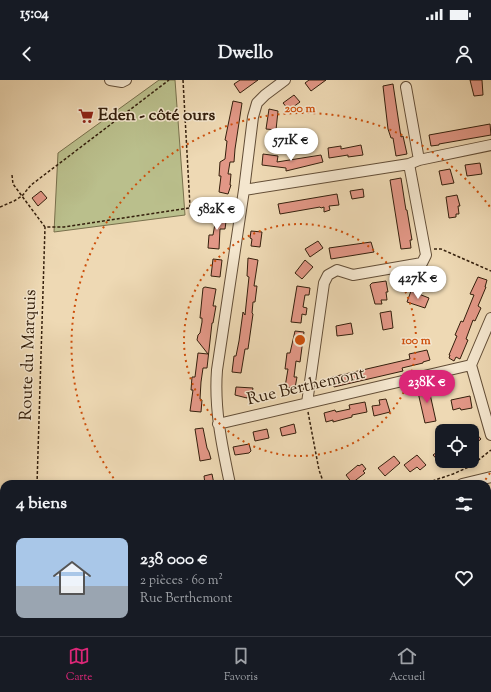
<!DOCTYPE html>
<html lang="fr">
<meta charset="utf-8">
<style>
:root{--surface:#171b24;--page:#242831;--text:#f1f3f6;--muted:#9ea1a6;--line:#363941;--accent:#db2777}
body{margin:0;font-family:"Sorts Mill Goudy",serif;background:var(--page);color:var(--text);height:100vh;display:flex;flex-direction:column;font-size:15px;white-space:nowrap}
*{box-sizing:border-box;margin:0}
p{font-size:13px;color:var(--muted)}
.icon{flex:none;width:22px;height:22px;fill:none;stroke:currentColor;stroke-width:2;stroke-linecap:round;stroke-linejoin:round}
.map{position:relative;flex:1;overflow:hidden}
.side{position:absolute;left:0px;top:400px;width:491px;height:156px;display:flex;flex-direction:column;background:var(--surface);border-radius:12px 12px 0 0;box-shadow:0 2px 6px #0003}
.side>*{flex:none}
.controls{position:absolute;left:435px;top:344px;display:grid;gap:8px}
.controls a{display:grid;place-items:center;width:44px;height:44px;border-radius:8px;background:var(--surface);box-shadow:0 2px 6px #0003;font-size:20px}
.price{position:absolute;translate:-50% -34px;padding:0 9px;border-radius:14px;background:#fff;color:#222;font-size:13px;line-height:26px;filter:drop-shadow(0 1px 2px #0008)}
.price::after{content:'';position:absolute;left:50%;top:24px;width:12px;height:9px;margin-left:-6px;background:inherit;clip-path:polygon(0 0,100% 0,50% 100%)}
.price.selected{background:var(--accent);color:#fff}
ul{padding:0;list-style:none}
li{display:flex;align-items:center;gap:12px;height:100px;padding:0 16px}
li+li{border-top:1px solid var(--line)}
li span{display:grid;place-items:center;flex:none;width:112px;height:80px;border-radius:8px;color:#555}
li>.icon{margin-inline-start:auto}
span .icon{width:48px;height:48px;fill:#fffc;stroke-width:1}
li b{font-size:17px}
h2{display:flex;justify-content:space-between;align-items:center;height:48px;padding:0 16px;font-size:17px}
.status{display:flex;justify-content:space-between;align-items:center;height:28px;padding:0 20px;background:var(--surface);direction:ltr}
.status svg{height:11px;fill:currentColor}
header{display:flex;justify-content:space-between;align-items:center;height:52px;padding:0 16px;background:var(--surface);font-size:18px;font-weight:700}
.tabs{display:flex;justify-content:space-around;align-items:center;height:56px;border-top:1px solid var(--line);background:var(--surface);font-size:11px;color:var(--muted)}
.tabs a{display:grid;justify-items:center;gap:2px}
.tabs .selected{color:var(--accent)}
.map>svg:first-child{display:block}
.green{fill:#babf8c;stroke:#78704c}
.building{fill:#e29786;stroke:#35200d}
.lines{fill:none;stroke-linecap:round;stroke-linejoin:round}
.minor-casing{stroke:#634e37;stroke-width:12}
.path{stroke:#35200d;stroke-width:1.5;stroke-dasharray:3 2;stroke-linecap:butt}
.minor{stroke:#f4e6ce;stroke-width:10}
.ring{fill:none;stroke:#cd500c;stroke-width:2;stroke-dasharray:2 4}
.labels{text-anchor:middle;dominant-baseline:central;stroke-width:3;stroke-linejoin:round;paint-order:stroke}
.poi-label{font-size:17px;font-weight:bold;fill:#35200d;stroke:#f4e6ce;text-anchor:start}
.street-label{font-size:17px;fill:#35200d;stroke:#f4e6ce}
.centre{fill:#cd500c;stroke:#f4e6ce;stroke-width:2}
.ring-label{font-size:12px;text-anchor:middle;font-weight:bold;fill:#cd500c;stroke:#f4e6ce;stroke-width:3;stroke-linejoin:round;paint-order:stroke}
</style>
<div class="status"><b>15:04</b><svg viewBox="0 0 49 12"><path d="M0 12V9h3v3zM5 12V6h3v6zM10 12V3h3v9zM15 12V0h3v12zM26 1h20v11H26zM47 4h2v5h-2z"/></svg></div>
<header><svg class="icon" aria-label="back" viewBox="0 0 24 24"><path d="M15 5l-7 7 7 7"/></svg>Dwello<svg class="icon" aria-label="person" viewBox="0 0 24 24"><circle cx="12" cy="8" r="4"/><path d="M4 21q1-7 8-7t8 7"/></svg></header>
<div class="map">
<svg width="491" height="556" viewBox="0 0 491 556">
<rect width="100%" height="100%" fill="#eed9b4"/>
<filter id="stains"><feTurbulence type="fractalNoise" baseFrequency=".005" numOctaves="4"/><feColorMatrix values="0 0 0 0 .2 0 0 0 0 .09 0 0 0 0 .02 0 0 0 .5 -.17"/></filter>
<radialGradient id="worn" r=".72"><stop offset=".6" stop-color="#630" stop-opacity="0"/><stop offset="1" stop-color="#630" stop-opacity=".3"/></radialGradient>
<path class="green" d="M159,0H175L185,135L54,152L58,73Z"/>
<path class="building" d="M240,0H258L240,13L234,4Z
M309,0H326L311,11L305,3Z
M470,0H482L483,15L474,16Z
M393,4L401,57L403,56L407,74L396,76L393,58H391L388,49L383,6Z
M294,15L300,22L289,30L283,23Z
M233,21L242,23L235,69L234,82H230L228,94H231L230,105H231L228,114L219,112L221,96H219L220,82L225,79L227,61L225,60Z
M269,29L278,31L276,50L266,49Z
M490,44L491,55L439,64V65L431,66L429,55Z
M361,65L363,75L348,77V75L329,78L328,68L341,66V69Z
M263,74L278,76L277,82L321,75L323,82L286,91V88L262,85Z
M480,83L482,94L467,96L465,85Z
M450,89L454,103L442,105L439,91Z
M401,98L405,124L406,130H407L412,160H410L411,168L401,169L390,100Z
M363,109L364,117L352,119L350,111Z
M41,111L47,118L38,126L32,118Z
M337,114L339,125L329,126L330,130L324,132V127L321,128L320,127L280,134L278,124Z
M457,115L460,126H458L459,134H456V137L449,138L446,117Z
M217,132L227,134L225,149H220L219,169L208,168L209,155H213Z
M251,151L262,152L260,167L251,166L252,159L250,158Z
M318,161L323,168L310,177L305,169Z
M371,162L374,172L331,179L329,168Z
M248,178L258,180L254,206H257L255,222H253L252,233L253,234L248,269H245L241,293L232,292L234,276H236L239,261L243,232L245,235L249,197L247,196Z
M213,179L222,180L220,197L211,196Z
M305,180L313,187L302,199L295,193Z
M478,197L487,200L485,207H486L478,226L481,228L475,241L473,240L466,259L468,260L460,279L456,277L454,281L449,278L450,275H449L457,256L455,255L461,241L463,242L474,215L470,214Z
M386,201L388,212H386L387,220H381L382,224H375L370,205L372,203Z
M297,206L310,208L309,215H305L303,227L307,228L306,235L302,234L301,243L291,242Z
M205,207L216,209L213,226H216L213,243H212L207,288H203L201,302L200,319L202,320L201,332L190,331L193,310H191L192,297H195L198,273L208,274L197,260L198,255L200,253L202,242V238H200L203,208Z
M411,211L429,218L425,228L407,222Z
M391,231L393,248L383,250L380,233Z
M351,243L353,254L337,256L336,246Z
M295,251L304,252L300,282L296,281L294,297H297L295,308L285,307L288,289H285L287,273H290Z
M427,270L430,280L423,282V283L402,288L403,291L334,307L332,297L410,279L409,274Z
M428,305L436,341L425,343L417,308Z
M236,307L253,308L251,318L247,317V318L235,315Z
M470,316L472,328L461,330L460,328L453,330L451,320Z
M386,319L390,332L374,336L372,326L380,325L379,320Z
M365,322L367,332L352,335V337L333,342V340L326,342L324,333L335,330L336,332L350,329L349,325Z
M294,344L296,353L282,356L280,348Z
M203,348L207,368L209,372L211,379L200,381L195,349Z
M267,349L269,358L255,361L253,352Z
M472,349L481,359L472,367Z
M249,364L251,371L249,373L235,375L233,367Z
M442,368V385L433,375Z
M417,375L426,385L420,390L417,387L410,392L404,385Z
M394,376L400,383L385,396L378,388Z
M362,384L366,389L363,391L365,393L352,403L346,395L358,385L359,386Z
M212,394L214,404H205L204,396Z"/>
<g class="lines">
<defs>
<path id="minor" d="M110,0L122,2L126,0
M406,7L419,80
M244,110L409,84L419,80L491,65
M491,238L471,285L491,355
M307,323L324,203L328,195L337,190L353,195L422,183L426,175L409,84
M218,344L471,285
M230,404C222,366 214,329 217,290L244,110L253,37L257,23L265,15L285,0
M462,404L491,397
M487,530L491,531
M265,552L277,556"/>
</defs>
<use href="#minor" class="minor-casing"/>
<path class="path" d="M183,0L190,127
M12,95L13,104L45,147H64L235,121
M0,127L14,121L22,116L31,105L169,0
M434,169H441L491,191
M308,332L319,390L324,404
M37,404L45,147
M423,404L453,394L471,386L491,370
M56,552L57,556
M330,552V556"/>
<use href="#minor" class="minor"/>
</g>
<g class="ring">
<circle cx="300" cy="260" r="116"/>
<path d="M490 393A232 232 0 0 1 483 403M117 403A232 232 0 1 1 490 127"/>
</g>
<defs>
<symbol id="supermarket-bare" viewBox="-9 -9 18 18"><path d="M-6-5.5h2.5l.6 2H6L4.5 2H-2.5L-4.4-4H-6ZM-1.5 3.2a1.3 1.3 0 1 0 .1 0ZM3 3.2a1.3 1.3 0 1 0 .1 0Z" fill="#8f2418" stroke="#f4e6ce" stroke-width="2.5" paint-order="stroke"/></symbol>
</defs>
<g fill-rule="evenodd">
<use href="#supermarket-bare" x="75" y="25" width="22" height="22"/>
</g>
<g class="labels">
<g class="poi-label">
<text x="98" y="36">Eden - côté ours</text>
</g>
<g class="street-label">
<text transform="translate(29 275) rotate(-88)">Route du Marquis</text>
<text transform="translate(306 307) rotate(-13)">Rue Berthemont</text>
</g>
</g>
<circle cx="300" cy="260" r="6" class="centre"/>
<g class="ring-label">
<text x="300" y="32">200 m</text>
<text x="416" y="264">100 m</text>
</g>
<rect width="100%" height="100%" filter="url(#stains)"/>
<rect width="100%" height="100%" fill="url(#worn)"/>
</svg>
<div class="controls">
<a><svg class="icon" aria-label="locate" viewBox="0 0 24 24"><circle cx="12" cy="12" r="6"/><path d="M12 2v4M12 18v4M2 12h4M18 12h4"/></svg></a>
</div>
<b class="price" style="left:291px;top:82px">571K €</b>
<b class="price" style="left:217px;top:151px">582K €</b>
<b class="price" style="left:418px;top:220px">427K €</b>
<b class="price selected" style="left:427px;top:324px">238K €</b>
<section class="side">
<h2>4 biens<svg class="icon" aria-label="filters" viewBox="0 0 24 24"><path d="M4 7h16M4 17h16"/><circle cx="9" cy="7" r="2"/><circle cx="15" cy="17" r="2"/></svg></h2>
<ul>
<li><span style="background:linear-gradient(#a9c7e8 60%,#9aa5b1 0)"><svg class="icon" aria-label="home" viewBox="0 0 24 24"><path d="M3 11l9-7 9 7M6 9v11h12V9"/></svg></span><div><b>238 000 €</b><p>2 pièces · 60 m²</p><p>Rue Berthemont</p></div><svg class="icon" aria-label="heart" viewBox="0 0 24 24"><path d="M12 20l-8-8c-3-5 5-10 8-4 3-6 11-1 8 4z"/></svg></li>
</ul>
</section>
</div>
<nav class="tabs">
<a class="selected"><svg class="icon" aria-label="map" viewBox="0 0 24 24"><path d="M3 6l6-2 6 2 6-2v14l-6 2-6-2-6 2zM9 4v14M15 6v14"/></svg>Carte</a>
<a><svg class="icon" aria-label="saved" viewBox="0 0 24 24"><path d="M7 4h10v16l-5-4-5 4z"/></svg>Favoris</a>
<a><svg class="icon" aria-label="home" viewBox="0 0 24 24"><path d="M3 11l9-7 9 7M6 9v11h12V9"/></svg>Accueil</a>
</nav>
